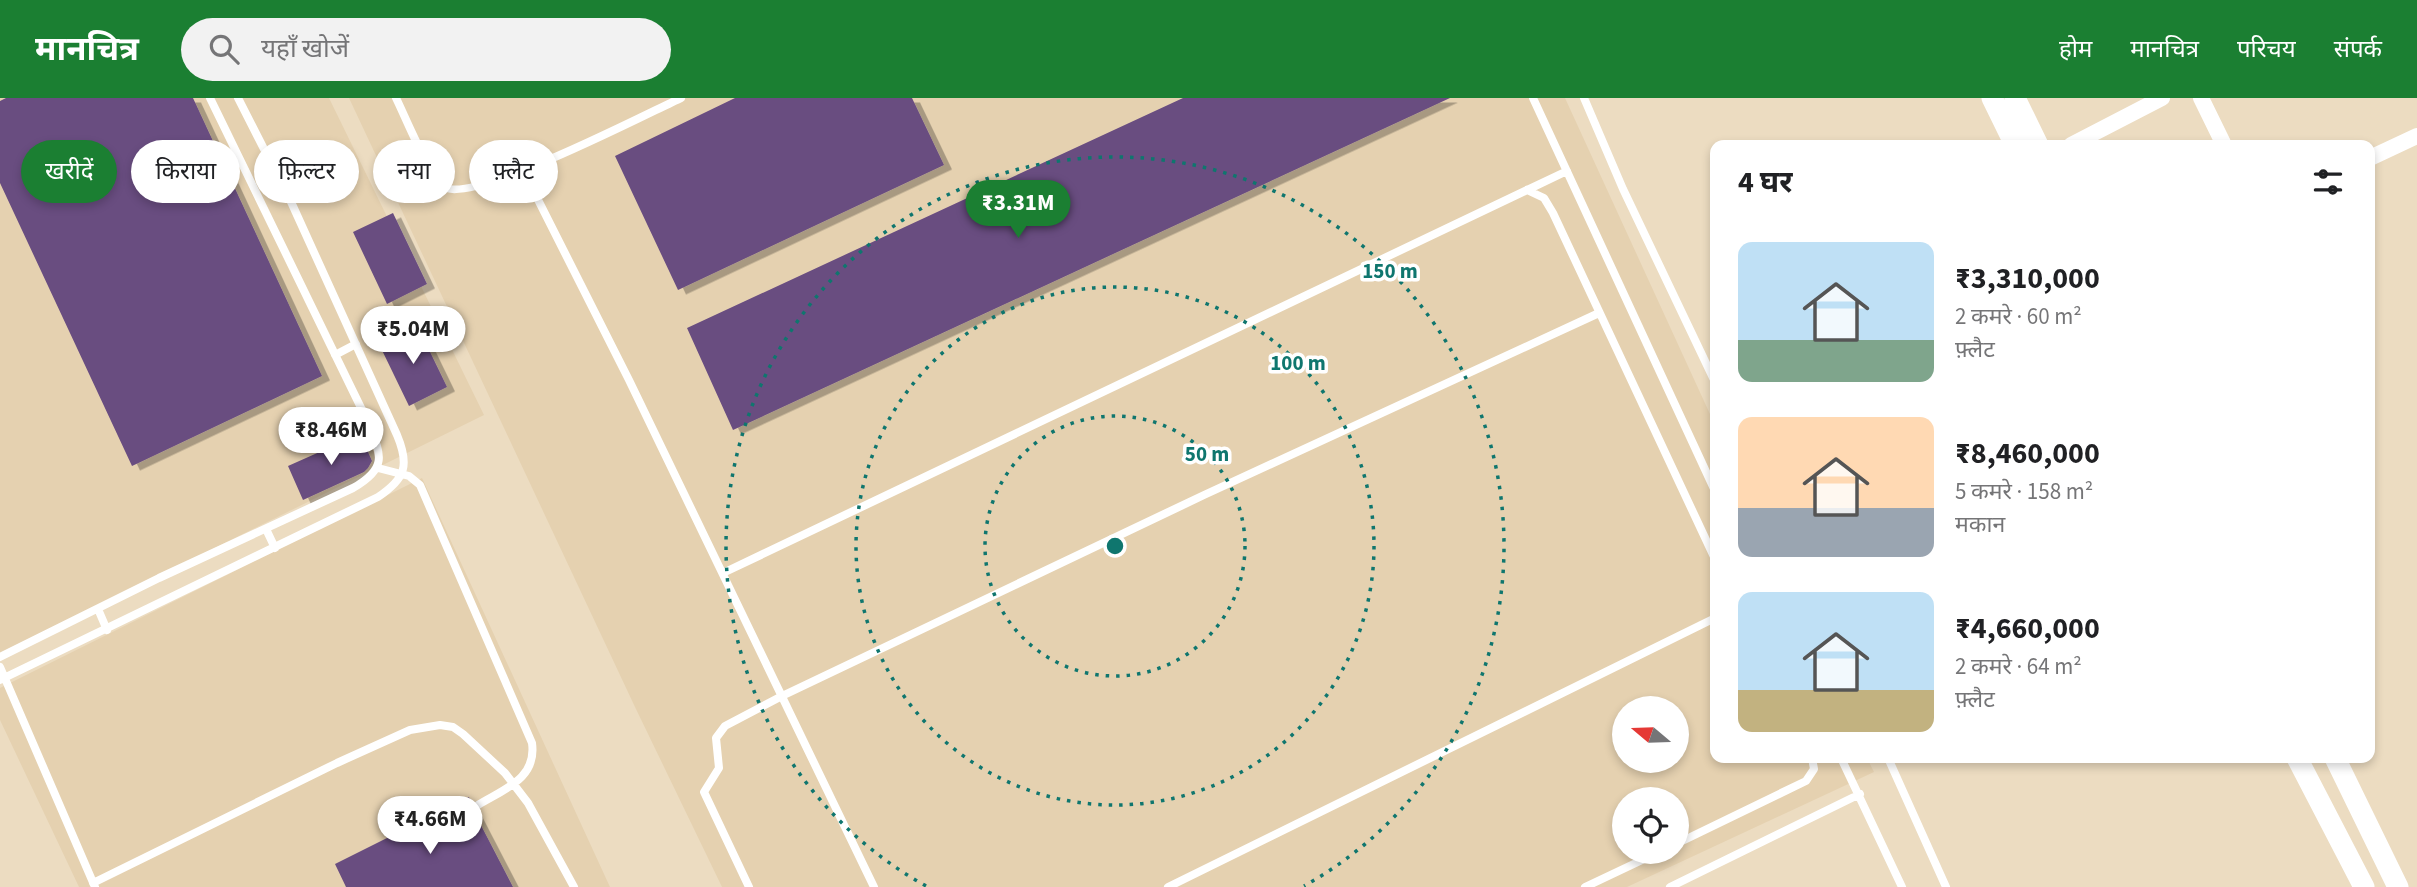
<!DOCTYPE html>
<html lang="hi">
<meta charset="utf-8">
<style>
:root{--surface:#fff;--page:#f2f2f2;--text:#202124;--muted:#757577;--accent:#1b7f32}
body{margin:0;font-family:"Source Sans 3","Noto Sans Devanagari",sans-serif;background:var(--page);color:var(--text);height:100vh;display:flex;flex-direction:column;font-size:26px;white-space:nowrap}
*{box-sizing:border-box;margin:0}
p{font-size:23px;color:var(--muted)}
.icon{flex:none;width:38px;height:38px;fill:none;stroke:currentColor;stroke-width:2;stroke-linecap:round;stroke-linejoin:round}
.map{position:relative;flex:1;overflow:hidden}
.drawer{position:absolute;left:1710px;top:42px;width:665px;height:623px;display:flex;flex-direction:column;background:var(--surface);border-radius:14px;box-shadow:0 4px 10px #0003}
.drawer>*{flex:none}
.top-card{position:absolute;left:21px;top:42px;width:665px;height:63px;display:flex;gap:14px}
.needle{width:46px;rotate:289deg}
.fabs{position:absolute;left:1612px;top:598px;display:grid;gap:14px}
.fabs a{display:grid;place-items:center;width:77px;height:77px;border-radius:50%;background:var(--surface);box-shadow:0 4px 10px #0003;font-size:35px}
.price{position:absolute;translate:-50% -60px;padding:0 16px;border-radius:24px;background:#fff;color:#222;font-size:23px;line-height:46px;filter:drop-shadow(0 2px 4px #0008)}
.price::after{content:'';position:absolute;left:50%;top:42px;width:21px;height:16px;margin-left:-10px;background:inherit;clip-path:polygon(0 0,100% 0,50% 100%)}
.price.current{background:var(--accent);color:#fff}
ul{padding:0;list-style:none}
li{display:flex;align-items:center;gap:21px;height:175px;padding:0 28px}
li span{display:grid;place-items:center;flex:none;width:196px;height:140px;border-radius:14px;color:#555}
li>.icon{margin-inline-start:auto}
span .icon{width:84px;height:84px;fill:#fffc;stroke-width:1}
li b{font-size:30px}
h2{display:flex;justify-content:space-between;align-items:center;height:84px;padding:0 28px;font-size:30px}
.pill{padding:0 24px;border-radius:32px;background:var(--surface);box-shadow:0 4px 10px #0003;font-size:24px;line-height:63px}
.pill.current{background:var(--accent);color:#fff}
header{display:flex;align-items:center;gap:42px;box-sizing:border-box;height:98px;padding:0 35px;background:var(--accent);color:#fff}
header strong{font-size:33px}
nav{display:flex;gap:38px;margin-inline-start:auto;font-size:24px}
.search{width:490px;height:63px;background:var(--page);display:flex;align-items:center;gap:18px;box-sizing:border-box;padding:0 24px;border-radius:38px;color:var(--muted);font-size:26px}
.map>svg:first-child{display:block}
.built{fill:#e5d1b0;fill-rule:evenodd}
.building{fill:#694d80;filter:url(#shadow)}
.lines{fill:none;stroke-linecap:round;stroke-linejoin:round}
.service{stroke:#fff;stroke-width:8}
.minor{stroke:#fff;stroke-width:16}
.tertiary{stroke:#fff;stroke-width:21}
.ring{fill:none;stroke:#0f766e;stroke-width:3.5;stroke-dasharray:3.5 7}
.centre{fill:#0f766e;stroke:#fff;stroke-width:3.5}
.ring-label{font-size:21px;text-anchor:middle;font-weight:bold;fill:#0f766e;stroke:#fff;stroke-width:7;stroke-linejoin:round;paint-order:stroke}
</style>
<header>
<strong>मानचित्र</strong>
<div class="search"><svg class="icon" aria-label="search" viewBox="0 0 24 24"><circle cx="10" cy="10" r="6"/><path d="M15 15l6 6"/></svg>यहाँ खोजें</div>
<nav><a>होम</a><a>मानचित्र</a><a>परिचय</a><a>संपर्क</a></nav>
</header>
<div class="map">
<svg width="2417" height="789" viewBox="0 0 2417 789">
<defs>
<filter id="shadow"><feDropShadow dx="8" dy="4.5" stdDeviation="0" flood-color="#0004"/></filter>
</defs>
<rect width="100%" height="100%" fill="#ecdcc1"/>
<path class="built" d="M0,0H329L484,317L0,556Z
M349,0H1565L1715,327V660H1867L1874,674L1627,789H722L635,609ZM1624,611H1676V663H1624ZM1624,702H1676V754H1624Z
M422,380L610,789H79L0,622V590Z"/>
<path class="building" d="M6,0H193L322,278L132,368L0,85V3Z
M735,0H912L944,67L678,192L615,58Z
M1183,0H1450L733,332L687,230Z
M393,115L427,186L387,206L353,134Z
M417,227L447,289L409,308L379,246Z
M360,336L372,363L368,370L364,374L303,402L288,368Z
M469,699L472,710L513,789H346L335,766Z"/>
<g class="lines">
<path class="service" d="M396,0C405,18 430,80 444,89C471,107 646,16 681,0
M1533,0L1715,393
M1584,0L1623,91L1715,284
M524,74L629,282L874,789
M1527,92L1544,100L1553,115L1715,461
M335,257L356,246
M378,370L409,378L420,387L532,645C537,681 504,691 478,707
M266,431L275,450
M723,475L1567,73
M98,511L107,532
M0,559L159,480L353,390C392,368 379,353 365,318L210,0
M0,569L95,789
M0,582L378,399C405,381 410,368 397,337L292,106L238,0
M1841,660L1902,789
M1888,660L1946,789
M1676,746L1806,683L1814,671L1812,660
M93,785L337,665L410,632L440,627L453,629L463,636L505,675L528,705L574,789
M749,789L704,694L719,670L716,640L725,628L782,598L1204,397L1599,215
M1168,789L1715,520
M1585,789L1659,754
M1670,789L1860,696"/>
<path class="minor" d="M2201,0L2224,47
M2071,47L2162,0
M2370,60L2417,38"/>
<path class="tertiary" d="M1992,0L2015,47
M2015,0L2038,47
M2297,660L2364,789
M2335,660L2398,789"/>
</g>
<g class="ring">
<circle cx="1115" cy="448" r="130"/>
<circle cx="1115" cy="448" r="259"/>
<path d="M926 788A389 389 0 1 1 1304 788"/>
</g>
<circle cx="1115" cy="448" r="10" class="centre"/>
<g class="ring-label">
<text x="1390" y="180">150 m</text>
<text x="1298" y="272">100 m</text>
<text x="1207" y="363">50 m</text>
</g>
</svg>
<div class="fabs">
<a><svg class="needle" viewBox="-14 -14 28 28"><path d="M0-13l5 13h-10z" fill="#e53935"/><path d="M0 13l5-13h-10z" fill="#757577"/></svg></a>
<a><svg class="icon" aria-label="locate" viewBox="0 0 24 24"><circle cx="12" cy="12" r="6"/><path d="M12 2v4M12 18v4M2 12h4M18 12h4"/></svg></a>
</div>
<b class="price current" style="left:1018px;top:142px">₹3.31M</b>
<b class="price" style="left:413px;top:268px">₹5.04M</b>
<b class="price" style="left:331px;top:369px">₹8.46M</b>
<b class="price" style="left:430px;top:758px">₹4.66M</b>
<div class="top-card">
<a class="pill current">खरीदें</a>
<a class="pill">किराया</a>
<a class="pill">फ़िल्टर</a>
<a class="pill">नया</a>
<a class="pill">फ़्लैट</a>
</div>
<section class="drawer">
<h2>4 घर<svg class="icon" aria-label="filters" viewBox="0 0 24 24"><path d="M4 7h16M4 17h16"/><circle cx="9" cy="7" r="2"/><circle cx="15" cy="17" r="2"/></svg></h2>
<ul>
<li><span style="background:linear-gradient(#bfe0f5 70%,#7fa58c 0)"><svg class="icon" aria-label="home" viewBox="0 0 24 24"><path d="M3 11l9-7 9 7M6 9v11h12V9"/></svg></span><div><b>₹3,310,000</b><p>2 कमरे · 60 m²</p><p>फ़्लैट</p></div></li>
<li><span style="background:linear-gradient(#ffd9b3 65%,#9aa5b1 0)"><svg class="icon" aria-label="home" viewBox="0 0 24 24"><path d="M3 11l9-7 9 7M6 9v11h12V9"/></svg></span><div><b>₹8,460,000</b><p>5 कमरे · 158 m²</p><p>मकान</p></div></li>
<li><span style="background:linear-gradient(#bfe0f5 70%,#c2b280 0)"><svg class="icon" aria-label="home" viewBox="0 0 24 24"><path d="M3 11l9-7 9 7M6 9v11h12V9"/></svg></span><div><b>₹4,660,000</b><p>2 कमरे · 64 m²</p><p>फ़्लैट</p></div></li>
</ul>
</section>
</div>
